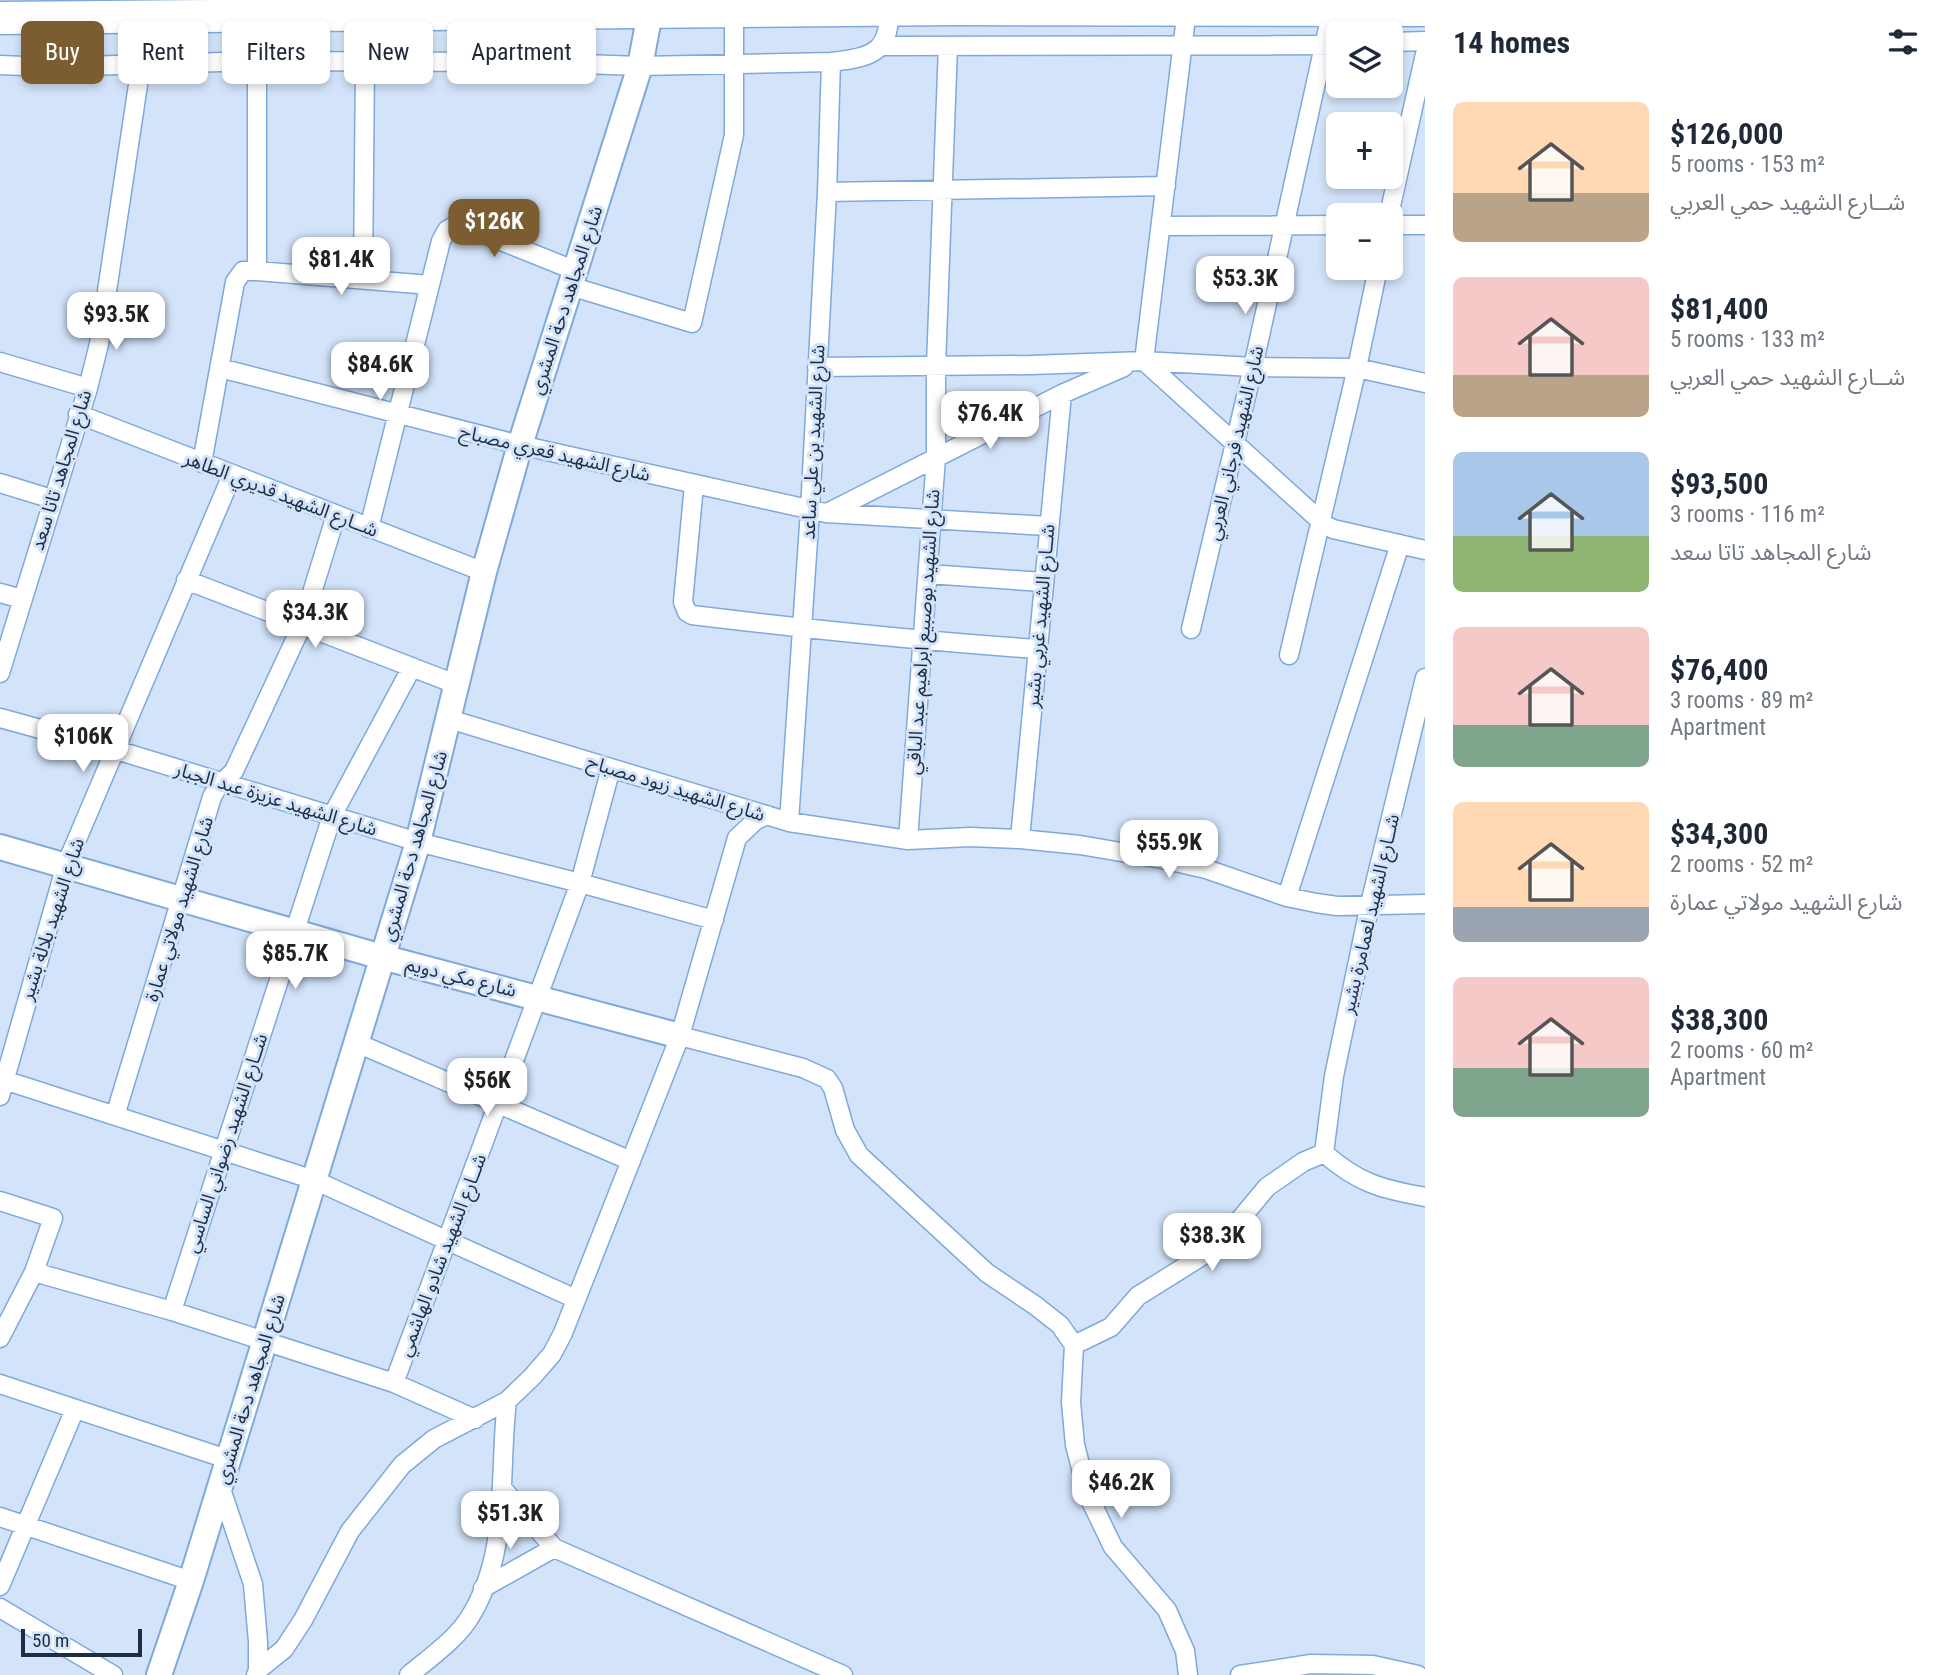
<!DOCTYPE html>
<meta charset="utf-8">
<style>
:root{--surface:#fff;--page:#f2f2f3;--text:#1f2937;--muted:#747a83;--accent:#7c5d32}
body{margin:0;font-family:"Roboto Condensed","Noto Sans Arabic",sans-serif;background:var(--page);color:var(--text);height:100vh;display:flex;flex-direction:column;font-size:26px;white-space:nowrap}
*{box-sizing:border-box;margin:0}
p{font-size:23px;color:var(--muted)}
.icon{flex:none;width:38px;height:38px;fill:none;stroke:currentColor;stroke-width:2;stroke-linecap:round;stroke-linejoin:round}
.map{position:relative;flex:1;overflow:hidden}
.side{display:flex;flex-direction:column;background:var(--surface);width:525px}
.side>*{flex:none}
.hud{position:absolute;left:21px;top:21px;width:665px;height:63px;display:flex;gap:14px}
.fabs{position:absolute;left:1326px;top:21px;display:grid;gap:14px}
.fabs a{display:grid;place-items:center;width:77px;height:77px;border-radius:10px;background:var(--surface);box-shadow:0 4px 10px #0003;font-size:35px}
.scale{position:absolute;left:21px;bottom:18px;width:121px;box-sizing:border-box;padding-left:7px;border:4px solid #1d2e42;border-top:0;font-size:19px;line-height:24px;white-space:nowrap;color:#1d2e42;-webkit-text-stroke:5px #d3e4fa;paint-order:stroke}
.price{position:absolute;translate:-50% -60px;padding:0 16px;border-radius:14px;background:#fff;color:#222;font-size:23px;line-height:46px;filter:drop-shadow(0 2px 4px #0008)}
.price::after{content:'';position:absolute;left:50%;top:42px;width:21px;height:16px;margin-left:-10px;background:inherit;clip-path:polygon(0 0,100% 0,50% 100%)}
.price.selected{background:var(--accent);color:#fff}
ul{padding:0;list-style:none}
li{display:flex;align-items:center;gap:21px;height:175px;padding:0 28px}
li span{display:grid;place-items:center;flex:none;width:196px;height:140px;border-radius:10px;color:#555}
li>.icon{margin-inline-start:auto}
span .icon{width:84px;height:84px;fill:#fffc;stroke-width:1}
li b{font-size:30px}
h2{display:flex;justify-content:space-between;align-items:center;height:84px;padding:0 28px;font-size:30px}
.tag{padding:0 24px;border-radius:10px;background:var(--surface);box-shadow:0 4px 10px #0003;font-size:24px;line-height:63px}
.tag.selected{background:var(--accent);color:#fff}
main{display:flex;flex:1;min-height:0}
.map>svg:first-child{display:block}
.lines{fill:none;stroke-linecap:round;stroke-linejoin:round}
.street-casing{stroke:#7fa9db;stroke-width:21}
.secondary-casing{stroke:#7fa9db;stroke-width:28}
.highway-casing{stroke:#7fa9db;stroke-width:35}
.street{stroke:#fff;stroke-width:18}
.secondary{stroke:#fff;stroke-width:24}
.highway{stroke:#fff;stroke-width:32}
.labels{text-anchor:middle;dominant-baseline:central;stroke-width:6;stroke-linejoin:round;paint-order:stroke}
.street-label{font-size:19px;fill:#1d2e42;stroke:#d3e4fa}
</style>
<main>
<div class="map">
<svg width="1425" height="1675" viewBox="0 0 1425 1675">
<rect width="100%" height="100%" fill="#d3e4fa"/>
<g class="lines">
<defs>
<path id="street" d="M1391,42L1425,41
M883,46L1339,45
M0,65L49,67L258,61L525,62L640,66L831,62C875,57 891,52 889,3
M827,192L1166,186
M1389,215L1425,54
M1391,225H1425
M1161,226L1339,225
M257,271L430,285
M363,279L365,62
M570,286L692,323L734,135V12
M1144,361L1187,9
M1144,361L1325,525L1333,529L1425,550
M0,362L88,388
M817,367L1031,365L1144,361L1253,367L1357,368L1425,383
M220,368L520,445L826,513L1048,526
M78,414L484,572
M202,463L235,282L243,271H257V14
M0,483L52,499
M694,485L683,602L687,612L692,615C807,629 922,641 1037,649
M829,512L1062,394L1124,367
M369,528L441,241L447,230L454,226L484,234L576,271
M928,574L1043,582
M186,580L458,685
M0,593L22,599
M1191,629L1253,367L1332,10
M1289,655L1357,368L1378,268
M0,673L88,388L99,344L141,65L142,16
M0,718L113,749L418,842L580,883L714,920
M449,719L789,822L908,840L970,837L1020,839L1080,845L1162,859L1206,869L1287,897L1316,903L1337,906L1425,904
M789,822L810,510L827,192L831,62
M1020,839L1062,394
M908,840L936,457V366L948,46
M1287,897L1400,544
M680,1036L803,1068L827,1079L833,1088L845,1130L859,1155L987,1273L1036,1306L1060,1325L1074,1345L1071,1402L1075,1445L1088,1495L1113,1547L1167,1610L1185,1651L1188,1675
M357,1043L631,1161
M4,1080L314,1180L576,1299
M0,1096L66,865L232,475
M115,1116L212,797L217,788L234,771L302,625L336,515
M1324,1153L1334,1076L1370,904L1425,678
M1324,1153C1358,1183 1381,1189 1425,1197
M0,1201L53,1218L34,1272L0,1338
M34,1272L172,1311L394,1383L475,1419
M172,1311L332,816L412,667
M1074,1345L1111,1327L1138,1296L1218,1246L1267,1187L1303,1162L1324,1153
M394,1383L580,883L611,768
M0,1384L227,1459
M220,1486L253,1584L258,1642V1670
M503,1489L554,1548L843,1675
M0,1517L191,1581
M0,1586L75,1409
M483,1588L554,1548
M0,1608L113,1675
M256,1675L258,1670L284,1649L303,1620L350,1531L402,1465L434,1439L507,1401L532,1377L552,1354L563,1333L680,1036L737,838L756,820L767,815
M409,1675C428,1659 454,1641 468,1620C511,1554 498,1475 507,1401
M1240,1675L1311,1664L1373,1665L1418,1675"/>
<path id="secondary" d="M0,847L382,957L680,1036
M159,1675L191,1581L418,842L484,572L520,445L640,66L650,13"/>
<path id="highway" d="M0,18L955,9L1425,10"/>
</defs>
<use href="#street" class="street-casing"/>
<use href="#secondary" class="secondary-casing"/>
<use href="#highway" class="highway-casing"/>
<use href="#street" class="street"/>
<use href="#secondary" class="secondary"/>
<use href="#highway" class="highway"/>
</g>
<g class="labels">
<g class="street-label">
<text transform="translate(566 300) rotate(-72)">شارع المجاهد دحة المشري</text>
<text transform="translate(813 442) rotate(-87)">شارع الشهيد بن علي ساعد</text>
<text transform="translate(1235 443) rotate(-77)">شارع الشهيد فرجاني العربي</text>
<text transform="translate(555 453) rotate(13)">شارع الشهيد قعري مصباح</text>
<text transform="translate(61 470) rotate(-73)">شارع المجاهد تاتا سعد</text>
<text transform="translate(281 494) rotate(21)">شــارع الشهيد قديري الطاهر</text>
<text transform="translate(1040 616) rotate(-85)">شــارع الشهيد غربي بشير</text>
<text transform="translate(923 632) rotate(-86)">شارع الشهيد بوصبيع ابراهيم عبد الباقي</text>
<text transform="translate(676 788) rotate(17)">شارع الشهيد زيود مصباح</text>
<text transform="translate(276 799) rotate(17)">شارع الشهيد عزيزة عبد الجبار</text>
<text transform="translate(414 846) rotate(-74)">شارع المجاهد دحة المشري</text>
<text transform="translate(179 909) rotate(-73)">شارع الشهيد مولاتي عمارة</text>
<text transform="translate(1370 914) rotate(-77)">شــارع الشهيد لعمامرة بشير</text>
<text transform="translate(52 919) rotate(-72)">شارع الشهيد بلالة بشير</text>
<text transform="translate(461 977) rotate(14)">شارع مكي دويم</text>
<text transform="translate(226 1143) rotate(-72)">شــارع الشهيد رضواني الساسي</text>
<text transform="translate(442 1255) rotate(-69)">شــارع الشهيد شادو الهاشمي</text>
<text transform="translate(250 1389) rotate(-73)">شارع المجاهد دحة المشري</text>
</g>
</g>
</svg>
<div class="fabs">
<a><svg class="icon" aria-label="layers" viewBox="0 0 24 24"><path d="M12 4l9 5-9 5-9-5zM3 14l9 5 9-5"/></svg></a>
<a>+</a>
<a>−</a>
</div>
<div class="scale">50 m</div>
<b class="price selected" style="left:494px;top:259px">$126K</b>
<b class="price" style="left:341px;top:297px">$81.4K</b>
<b class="price" style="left:1245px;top:316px">$53.3K</b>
<b class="price" style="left:116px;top:352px">$93.5K</b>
<b class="price" style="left:380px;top:402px">$84.6K</b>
<b class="price" style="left:990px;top:451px">$76.4K</b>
<b class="price" style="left:315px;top:650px">$34.3K</b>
<b class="price" style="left:83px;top:774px">$106K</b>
<b class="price" style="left:1169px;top:880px">$55.9K</b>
<b class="price" style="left:295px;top:991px">$85.7K</b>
<b class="price" style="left:487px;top:1118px">$56K</b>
<b class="price" style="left:1212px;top:1273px">$38.3K</b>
<b class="price" style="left:1121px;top:1520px">$46.2K</b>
<b class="price" style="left:510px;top:1551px">$51.3K</b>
<div class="hud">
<a class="tag selected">Buy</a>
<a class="tag">Rent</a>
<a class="tag">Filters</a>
<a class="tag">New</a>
<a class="tag">Apartment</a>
</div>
</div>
<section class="side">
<h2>14 homes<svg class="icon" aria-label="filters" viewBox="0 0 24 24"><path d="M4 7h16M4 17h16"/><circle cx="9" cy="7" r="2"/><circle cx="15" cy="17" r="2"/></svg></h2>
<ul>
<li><span style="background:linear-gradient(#ffd9b3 65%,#b9a48a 0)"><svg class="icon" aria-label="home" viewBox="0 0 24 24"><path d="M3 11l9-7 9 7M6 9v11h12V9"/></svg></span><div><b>$126,000</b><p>5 rooms · 153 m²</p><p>شــارع الشهيد حمي العربي</p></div></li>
<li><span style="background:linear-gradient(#f6c9c9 70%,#b9a48a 0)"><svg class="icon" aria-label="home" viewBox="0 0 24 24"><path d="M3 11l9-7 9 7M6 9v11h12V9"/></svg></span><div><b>$81,400</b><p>5 rooms · 133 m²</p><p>شــارع الشهيد حمي العربي</p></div></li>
<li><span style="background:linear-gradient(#a9c7e8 60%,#8fb573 0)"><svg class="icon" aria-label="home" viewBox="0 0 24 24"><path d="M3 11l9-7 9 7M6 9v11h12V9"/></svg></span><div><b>$93,500</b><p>3 rooms · 116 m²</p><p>شارع المجاهد تاتا سعد</p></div></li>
<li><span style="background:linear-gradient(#f6c9c9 70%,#7fa58c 0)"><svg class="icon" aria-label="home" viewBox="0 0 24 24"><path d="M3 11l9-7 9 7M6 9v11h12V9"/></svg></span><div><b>$76,400</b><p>3 rooms · 89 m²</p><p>Apartment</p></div></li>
<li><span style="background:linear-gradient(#ffd9b3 75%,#9aa5b1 0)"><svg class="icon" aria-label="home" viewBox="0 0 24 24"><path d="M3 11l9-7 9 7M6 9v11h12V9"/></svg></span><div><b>$34,300</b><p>2 rooms · 52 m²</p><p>شارع الشهيد مولاتي عمارة</p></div></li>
<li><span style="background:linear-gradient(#f6c9c9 65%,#7fa58c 0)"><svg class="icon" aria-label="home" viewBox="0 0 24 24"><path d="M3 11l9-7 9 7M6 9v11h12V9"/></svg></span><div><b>$38,300</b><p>2 rooms · 60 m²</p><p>Apartment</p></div></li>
</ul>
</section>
</main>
